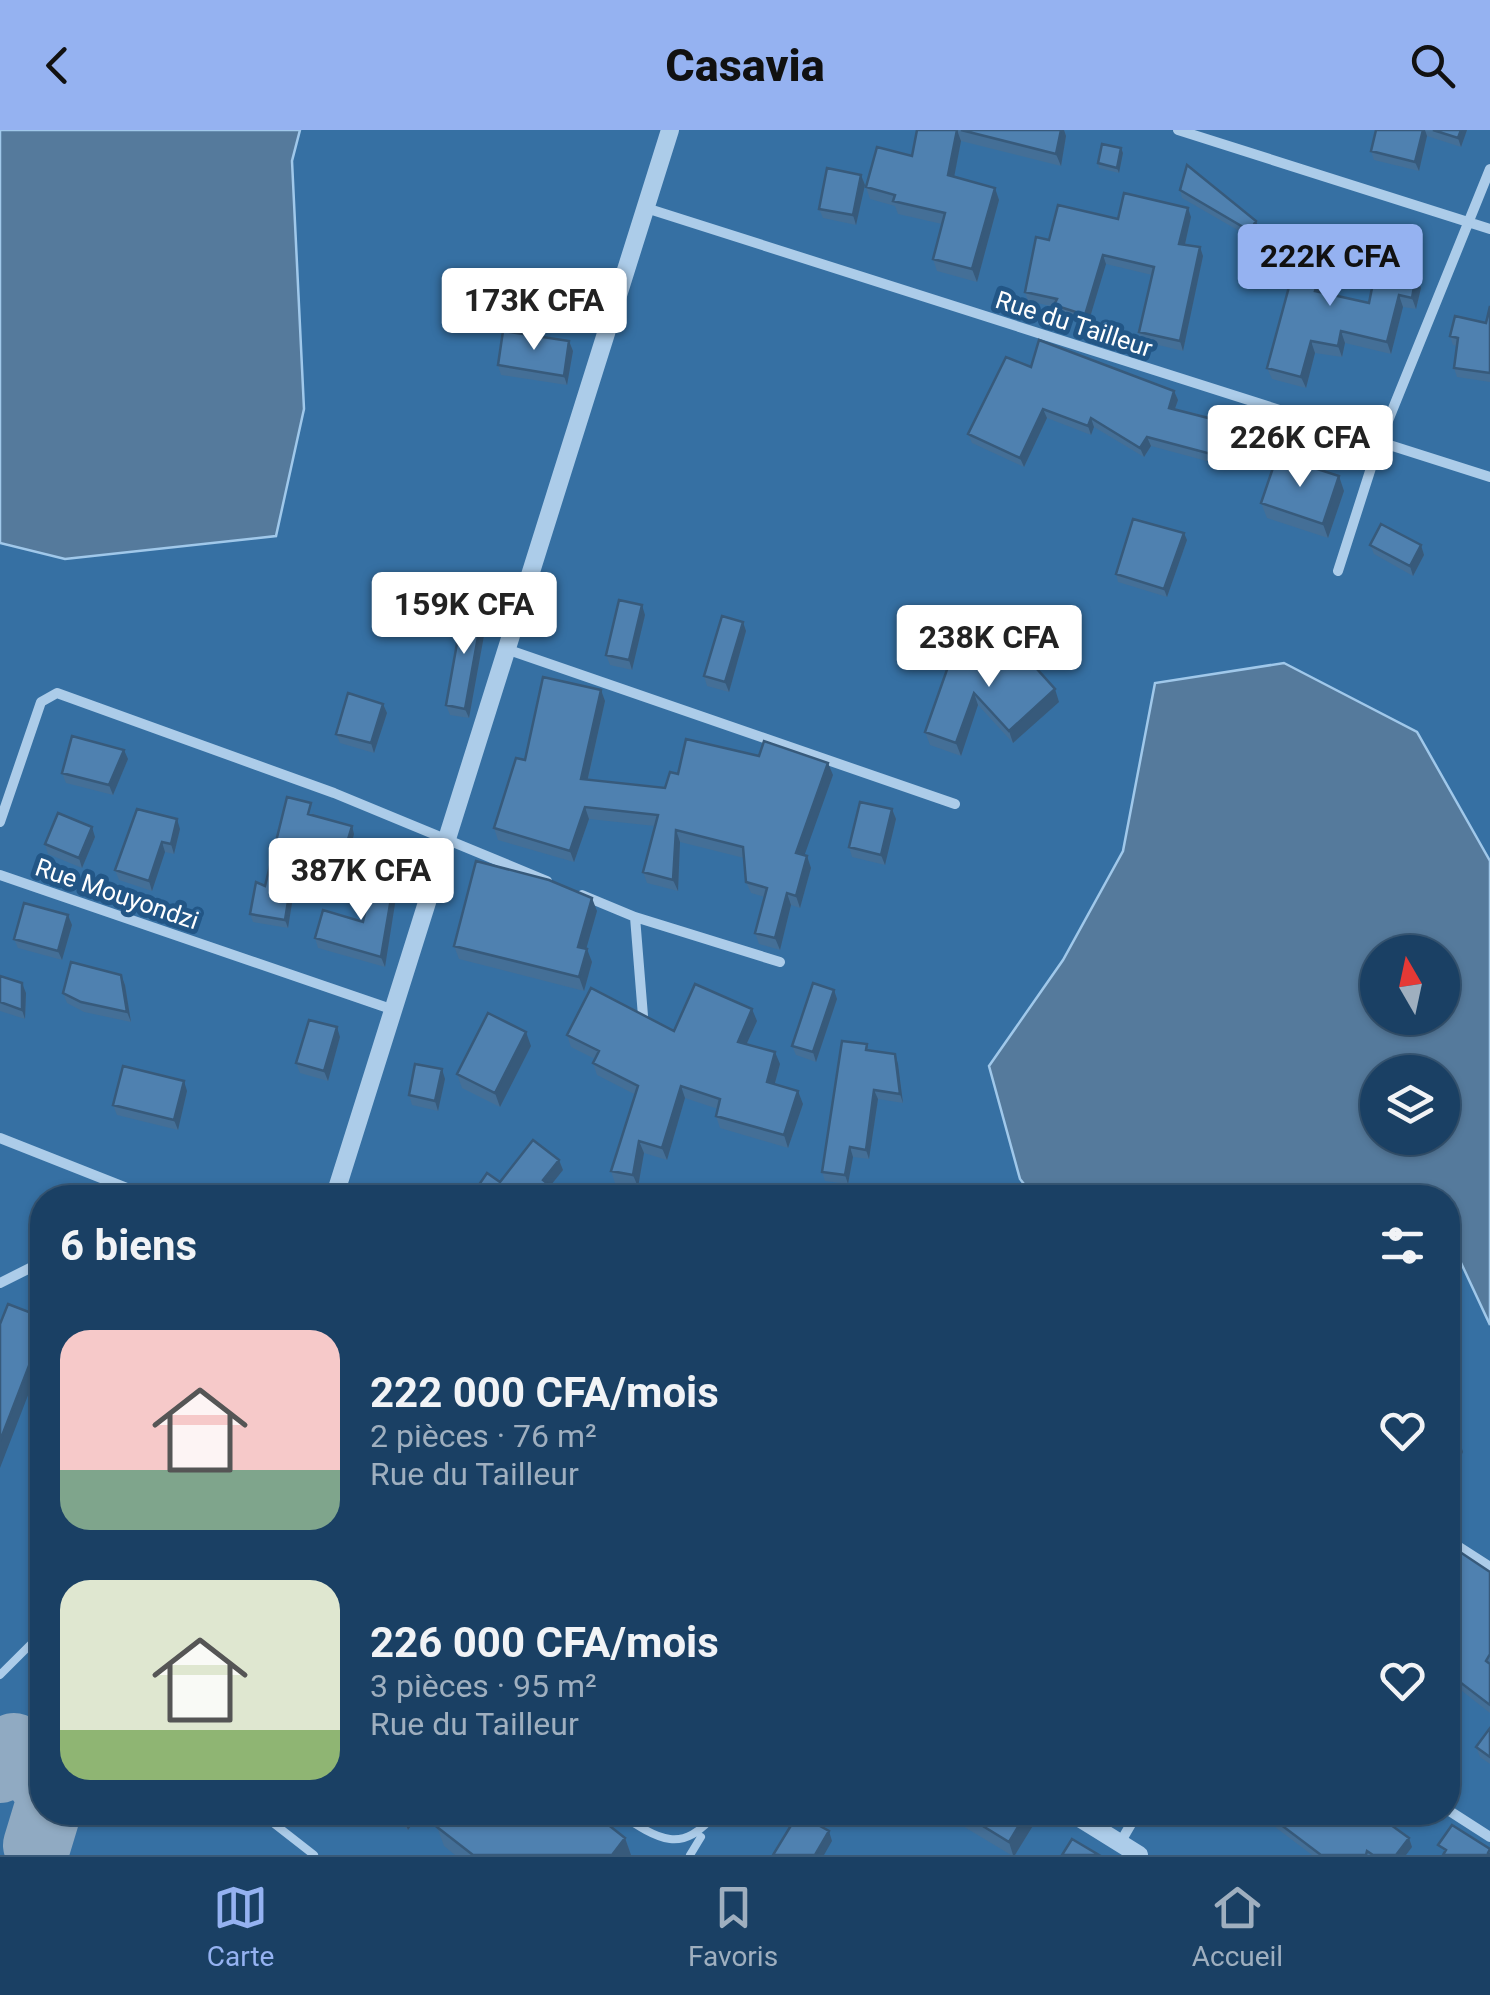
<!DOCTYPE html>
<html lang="fr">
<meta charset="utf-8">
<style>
:root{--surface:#1a4064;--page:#274b6d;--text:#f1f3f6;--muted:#9fafbf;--line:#385978;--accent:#95b2f1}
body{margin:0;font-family:Roboto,sans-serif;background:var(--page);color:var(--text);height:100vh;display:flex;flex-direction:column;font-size:38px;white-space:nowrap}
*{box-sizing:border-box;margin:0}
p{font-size:32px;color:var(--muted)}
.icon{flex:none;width:55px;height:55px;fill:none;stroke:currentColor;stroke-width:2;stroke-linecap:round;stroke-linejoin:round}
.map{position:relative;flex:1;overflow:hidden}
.sheet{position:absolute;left:30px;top:1055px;width:1430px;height:640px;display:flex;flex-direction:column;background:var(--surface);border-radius:40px;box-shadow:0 2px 8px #0004,0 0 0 2px var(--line)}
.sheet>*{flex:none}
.needle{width:65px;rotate:351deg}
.fabs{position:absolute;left:1360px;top:805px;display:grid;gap:20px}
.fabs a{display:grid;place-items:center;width:100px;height:100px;border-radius:50%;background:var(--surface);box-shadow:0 2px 8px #0004,0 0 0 2px var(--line);font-size:50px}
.price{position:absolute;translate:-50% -85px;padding:0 22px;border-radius:10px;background:#fff;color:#222;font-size:32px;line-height:65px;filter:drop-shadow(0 2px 5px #0008)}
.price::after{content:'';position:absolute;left:50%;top:60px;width:30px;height:22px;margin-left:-15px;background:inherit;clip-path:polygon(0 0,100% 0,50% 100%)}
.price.on{background:var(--accent);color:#111}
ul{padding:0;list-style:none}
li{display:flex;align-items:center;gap:30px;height:250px;padding:0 30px}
li span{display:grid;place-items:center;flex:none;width:280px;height:200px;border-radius:30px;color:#555}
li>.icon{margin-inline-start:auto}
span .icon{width:120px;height:120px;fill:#fffc;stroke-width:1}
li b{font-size:42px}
h2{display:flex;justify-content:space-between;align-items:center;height:120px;padding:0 30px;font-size:42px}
header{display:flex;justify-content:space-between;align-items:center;height:130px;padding:0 30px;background:var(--accent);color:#111;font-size:45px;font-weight:800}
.tabs{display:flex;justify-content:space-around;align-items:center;height:140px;border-top:2px solid var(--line);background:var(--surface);font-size:28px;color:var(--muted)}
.tabs a{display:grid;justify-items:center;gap:5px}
.tabs .on{color:var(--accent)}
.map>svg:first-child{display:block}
.green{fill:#3670a3;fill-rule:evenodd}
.water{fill:#557a9c;stroke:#a0c8ea;stroke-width:2.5;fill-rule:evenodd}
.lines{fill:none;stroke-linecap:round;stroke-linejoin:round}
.taxiway{stroke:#90aac2;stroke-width:68}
.service{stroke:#accce9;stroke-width:8}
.minor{stroke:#accce9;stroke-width:10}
.tertiary{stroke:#accce9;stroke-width:18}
.wall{fill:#446f97}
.shaded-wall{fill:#375a7b}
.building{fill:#4f81b0;stroke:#375a7b;stroke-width:2.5}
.labels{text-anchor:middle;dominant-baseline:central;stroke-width:10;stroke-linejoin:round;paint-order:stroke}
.street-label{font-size:25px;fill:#fff;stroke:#225686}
</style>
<header><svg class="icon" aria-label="back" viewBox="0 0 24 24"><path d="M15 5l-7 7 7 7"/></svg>Casavia<svg class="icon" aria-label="search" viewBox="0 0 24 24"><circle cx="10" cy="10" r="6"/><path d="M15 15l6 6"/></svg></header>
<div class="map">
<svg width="1490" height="1725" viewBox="0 0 1490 1725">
<rect width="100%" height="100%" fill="#225686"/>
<path class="green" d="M0,0H1490V1725H0ZM1378,822H1442V888H1378ZM1378,942H1442V1008H1378ZM42,1068H1448V1682H42Z"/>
<path class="water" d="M0,0H300L292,31L304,279L276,406L65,429L0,413Z
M1284,533L1417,602L1490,731V1195L1448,1105V1068H1035L1020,1049L989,936L1063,830L1123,721L1155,553ZM1378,822H1442V888H1378ZM1378,942H1442V1008H1378Z"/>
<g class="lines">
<path class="taxiway" d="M0,1639L14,1617L42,1652
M37,1715L47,1682"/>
<path class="service" d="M0,1545L34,1511L42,1517
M259,1682L314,1725
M617,1682C660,1711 682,1725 717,1682
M690,1725L701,1707"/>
<path class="minor" d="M1178,0L1490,99
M646,78L1490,347
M1338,441L1379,313L1490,39
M509,520L955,674
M0,692L41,572L57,563L334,663L547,751
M0,745L391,879
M582,765L635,787L780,832
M635,787L643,886
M0,1008L152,1068
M0,1153L42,1132
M1448,1410L1490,1437
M1448,1680L1490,1707
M1120,1713L1138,1682"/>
<path class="tertiary" d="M334,1068L670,0
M1070,1682L1139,1725"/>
</g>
<path class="wall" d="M917,0H1064L1066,6L1061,36L961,11L954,47L995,58L999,70L977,152L937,141L933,129L942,94L898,84L895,76L870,69L866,57L912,26Z
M1376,0H1467L1461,17L1427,6L1419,41L1374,30L1371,21Z
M1121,18L1123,23L1119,43L1099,38L1098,33Z
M861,45L865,55L856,95L823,88L819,79Z
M1180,60L1256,91L1259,99L1253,109L1182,68Z
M1191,87L1185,115L1200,117L1203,126L1183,221L1142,211L1139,202L1152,145L1106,134L1088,194L1058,185L1055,177L1028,171L1025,162L1049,110L1118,89Z
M1294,124H1336L1323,163L1369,173L1416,146L1421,158L1416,179L1403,177L1391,224L1345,213L1342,227L1315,223L1306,258L1272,249L1267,238L1297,131Z
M1490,176V252L1457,247L1454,238L1457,216L1453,215L1450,206L1486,193Z
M569,211L573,221L567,255L501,245L498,235Z
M1031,237L1174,261L1178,270L1175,279L1220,291L1223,300L1214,333L1151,316L1144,327L1094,297L1091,305L1047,288L1024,337L972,313L968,304Z
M1339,346L1344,361L1328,408L1267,388L1261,373Z
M1187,410L1167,467L1118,452L1116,444Z
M1370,415H1421L1424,425L1413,446L1374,424Z
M483,479L487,489L469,588L450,585L446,575Z
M645,485L632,540L610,535L606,525Z
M743,492L746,501L729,562L707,556L704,546Z
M971,538L1059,572L1013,613L978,575L961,626L930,615L925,602Z
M601,560L605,571L588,650L665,658L678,644L833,645L804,725L807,726L811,738L800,778L791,775L780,820L759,814L755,803L765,767L751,763L746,752L744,728L680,712L678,761L647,753L643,742L655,696L589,689L574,732L498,710L494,698L525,630Z
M383,574L387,583L374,623L340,613L336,604Z
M128,629L113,665L66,653L62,643Z
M892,679L896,689L885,735L852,727L849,717Z
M314,681L313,686L354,704L349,724L328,718L323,746L297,742L288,798L253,792L250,784L265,756Z
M180,699L174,724L165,722L152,761L119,750L115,740Z
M95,707L82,738L48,724L45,714Z
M397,761L385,837L318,818L315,808L363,792Z
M597,781L586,819L592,832L584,861L459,829L454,816Z
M68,785L72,795L62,830L18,818L14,809Z
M121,845L125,855L131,892L84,882L67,873L63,863Z
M0,846L26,863L25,889L0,881Z
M834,860L837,869L816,932L796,925L792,916Z
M757,891L747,914L780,934L775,954L803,974L788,1018L720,998L716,986L718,979L685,968L667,1030L644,1023L638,1057L615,1053L611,1041L636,965L597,945L593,933L595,929L571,917L567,905L674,901Z
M340,907L328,951L300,943L296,933Z
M867,914L869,921L898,934L903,973L878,969L869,1029L853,1027L848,1054L825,1051L822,1042Z
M531,916L500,977L462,958L457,944Z
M445,949L438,981L412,975L409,965Z
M187,961L178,1000L117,985L113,975Z
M559,1030L563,1040L550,1056L560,1068H470L500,1052Z
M1448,1420L1490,1442V1583L1448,1550Z
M1490,1598V1634L1480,1627L1476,1617Z
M385,1682H421L408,1700Z
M448,1682H606L602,1690L625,1708L631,1725H455L444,1716L437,1697Z
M945,1682H1030L1034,1694L1015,1725H1011L946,1686Z
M1245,1682H1365L1409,1708L1412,1717L1406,1725H1312L1275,1697Z"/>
<path class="shaded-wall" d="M957,0L961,11L952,58L948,45Z
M1061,0H1064L1066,6L1061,36L1056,24Z
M1423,0H1425L1427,6L1419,41L1415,32Z
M1461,0H1467L1461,17L1458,8Z
M1121,18L1123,23L1119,43L1117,38Z
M861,45L865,55L856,95L853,85Z
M995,58L999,70L977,152L972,139Z
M1188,78L1191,87L1183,123L1179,114Z
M1256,91L1259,99L1253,109L1250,101Z
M1331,112L1336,124L1319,173L1315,161Z
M1200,117L1203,126L1183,221L1180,211Z
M1103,125L1106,134L1088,194L1085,185Z
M1416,146L1421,158L1416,179L1412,168Z
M1399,165L1403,177L1391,224L1387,212Z
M1341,201L1345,213L1342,227L1338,216Z
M569,211L573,221L567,255L564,246Z
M1311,211L1315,223L1306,258L1301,247Z
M1174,261L1178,270L1172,287L1169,278Z
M1043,279L1047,288L1024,337L1020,328Z
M1091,288L1094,297L1091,305L1088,296Z
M1220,291L1223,300L1214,333L1211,324Z
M1147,307L1151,316L1144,327L1140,318Z
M1339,346L1344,361L1328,408L1323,394Z
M1184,403L1187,410L1167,467L1164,459Z
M1421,415L1424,425L1413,446L1410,436Z
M642,475L645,485L632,540L629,530Z
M483,479L487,489L469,588L465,579Z
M743,492L746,501L729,562L725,552Z
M1055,559L1059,572L1013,613L1009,601Z
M601,560L605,571L585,661L581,649Z
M974,563L978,575L961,626L956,613Z
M383,574L387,583L374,623L371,613Z
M124,620L128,629L113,665L109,655Z
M828,633L833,645L801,735L796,723Z
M585,677L589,689L574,732L570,721Z
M892,679L896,689L885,735L881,725Z
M177,689L180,699L174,724L171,714Z
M352,696L354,704L349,724L346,716Z
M92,697L95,707L82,738L79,728Z
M676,700L680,712L678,761L673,750Z
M325,711L328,718L323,746L320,739Z
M162,712L165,722L152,761L149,751Z
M807,726L811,738L800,778L796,766Z
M294,734L297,742L288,798L285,790Z
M394,751L397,761L385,837L381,827Z
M787,763L791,775L780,820L775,808Z
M592,768L597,781L583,830L578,817Z
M68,785L72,795L62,830L58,821Z
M587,819L592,832L584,861L579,847Z
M121,845L125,855L131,892L127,882Z
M22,853L26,863L25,889L22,880Z
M834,860L837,869L816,932L813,922Z
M752,879L757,891L742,924L738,912Z
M337,897L340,907L328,951L324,941Z
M526,902L531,916L500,977L495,963Z
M775,922L780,934L772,964L767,952Z
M895,924L898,934L903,973L900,964Z
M442,939L445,949L438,981L435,971Z
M184,951L187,961L178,1000L174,990Z
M681,956L685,968L667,1030L662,1018Z
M874,960L878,969L869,1029L866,1020Z
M798,961L803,974L788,1018L784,1005Z
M639,1011L644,1023L638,1057L633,1045Z
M850,1017L853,1027L848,1054L845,1045Z
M559,1030L563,1040L547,1060L543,1050Z
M521,1057L524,1068H513Z
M42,1202V1229L0,1338V1311Z
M1460,1312L1463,1322L1448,1357V1339Z
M401,1682H421L408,1700Z
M589,1682H606L607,1684L595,1699Z
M1027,1682H1030L1034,1694L1015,1725H1013L1009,1712Z
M829,1701L832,1711L824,1725H815Z
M625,1708L631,1725H612Z
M1409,1708L1412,1717L1406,1725H1396Z"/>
<path class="building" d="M917,0H957L948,45L995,58L972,139L933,129L945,83L893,71L895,65L866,57L877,17L912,26Z
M961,0H1061L1056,24Z
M1376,0H1423L1415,32L1371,21Z
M1433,0H1461L1458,8Z
M1102,14L1121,18L1117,38L1098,33Z
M1187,35L1256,91L1250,101L1180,60Z
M827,38L861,45L853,85L819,79Z
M1124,63L1188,78L1179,114L1200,117L1180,211L1139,202L1154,137L1103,125L1085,185L1054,175L1057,169L1025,162L1036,107L1049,110L1058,75L1118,89Z
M1302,102L1331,112L1315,161L1369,173L1376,138L1416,146L1412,168L1399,165L1387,212L1341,201L1338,216L1311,211L1301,247L1267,238L1296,131L1311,133L1294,124Z
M1490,176V243L1454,238L1458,208L1450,206L1455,186L1486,193Z
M503,201L569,211L564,246L498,235Z
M1039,210L1174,261L1169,278L1220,291L1211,324L1147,307L1140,318L1091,288L1088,296L1043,279L1020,328L968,304L1006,227L1031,237Z
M1277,326L1339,346L1323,394L1261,373Z
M1133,389L1184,403L1164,459L1116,444Z
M1381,394L1421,415L1410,436L1370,415Z
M619,470L642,475L629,530L606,525Z
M464,474L483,479L465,579L446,575Z
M722,486L743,492L725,552L704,546Z
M1007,506L1055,559L1009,601L974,563L956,613L925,602L950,531L971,538Z
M543,547L601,560L581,649L665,658L670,642L678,644L686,609L759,626L764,611L828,633L796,723L807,726L796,766L787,763L775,808L755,803L767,758L746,752L743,717L676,700L673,750L643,742L658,685L585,677L570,721L494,698L516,628L525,630Z
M348,563L383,574L371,613L336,604Z
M72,606L124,620L109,655L62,643Z
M287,667L311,673L308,684L352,696L346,716L325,711L320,739L294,734L285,790L250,784L256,752L265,756Z
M860,672L892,679L881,725L849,717Z
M137,679L177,689L171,714L162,712L149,751L115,740Z
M58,683L92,697L79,728L45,714Z
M476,731L549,750L592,768L578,817L587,819L579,847L454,816Z
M373,747L394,751L381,827L315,808L323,780L363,792Z
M24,773L68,785L58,821L14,809Z
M71,832L121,845L127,882L81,872L63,863Z
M0,846L22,853V880L0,872Z
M813,853L834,860L813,922L792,916Z
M695,854L752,879L738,912L775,922L767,952L798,961L784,1005L716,986L720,969L681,956L662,1018L639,1011L633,1045L611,1041L638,956L593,933L599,921L567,905L591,858L674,901Z
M488,883L526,902L495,963L457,944Z
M309,890L337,897L324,941L296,933Z
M842,911L867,914L866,920L895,924L900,964L874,960L866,1020L850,1017L845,1045L822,1042Z
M415,934L442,939L435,971L409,965Z
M123,936L184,951L174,990L113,975Z
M533,1010L559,1030L543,1050L558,1062L554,1068H534L521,1057L513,1068H470L487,1043L500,1052Z
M8,1174L42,1187V1202L0,1311V1194Z
M1448,1307L1460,1312L1448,1339Z
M1451,1416L1490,1442V1524L1486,1531L1490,1534V1575L1448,1543V1420Z
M1490,1598V1627L1476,1617Z
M448,1682H592L625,1708L612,1725H473L437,1697Z
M960,1682H1027L1009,1712Z
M1260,1682H1373L1409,1708L1396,1725H1373L1367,1721L1366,1725H1321L1272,1688Z
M798,1684L829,1701L815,1725H773Z
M1452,1695L1490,1719L1488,1723L1490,1725H1443L1446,1720L1438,1715Z
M1072,1709L1099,1725H1062Z"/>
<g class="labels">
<g class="street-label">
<text transform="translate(1074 194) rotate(18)">Rue du Tailleur</text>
<text transform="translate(117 764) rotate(19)">Rue Mouyondzi</text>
</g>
</g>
</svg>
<div class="fabs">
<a><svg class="needle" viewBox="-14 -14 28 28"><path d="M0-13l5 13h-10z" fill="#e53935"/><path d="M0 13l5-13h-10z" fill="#9fafbf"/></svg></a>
<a><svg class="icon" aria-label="layers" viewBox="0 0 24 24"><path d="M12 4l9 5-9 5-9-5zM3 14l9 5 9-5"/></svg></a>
</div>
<b class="price on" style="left:1330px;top:179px">222K CFA</b>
<b class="price" style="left:534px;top:223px">173K CFA</b>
<b class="price" style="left:1300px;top:360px">226K CFA</b>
<b class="price" style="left:464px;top:527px">159K CFA</b>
<b class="price" style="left:989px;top:560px">238K CFA</b>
<b class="price" style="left:361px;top:793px">387K CFA</b>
<section class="sheet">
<h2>6 biens<svg class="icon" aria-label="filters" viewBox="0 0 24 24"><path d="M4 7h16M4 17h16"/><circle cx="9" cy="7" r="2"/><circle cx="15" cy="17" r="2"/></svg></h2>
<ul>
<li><span style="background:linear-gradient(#f6c9c9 70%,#7fa58c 0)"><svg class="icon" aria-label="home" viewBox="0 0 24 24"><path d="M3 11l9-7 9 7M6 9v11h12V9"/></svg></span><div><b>222 000 CFA/mois</b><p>2 pièces · 76 m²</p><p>Rue du Tailleur</p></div><svg class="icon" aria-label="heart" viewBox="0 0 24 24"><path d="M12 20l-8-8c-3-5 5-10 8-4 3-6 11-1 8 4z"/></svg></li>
<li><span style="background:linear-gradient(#dfe7d0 75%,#8fb573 0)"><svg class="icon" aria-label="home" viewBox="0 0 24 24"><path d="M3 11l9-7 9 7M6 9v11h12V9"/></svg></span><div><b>226 000 CFA/mois</b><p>3 pièces · 95 m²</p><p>Rue du Tailleur</p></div><svg class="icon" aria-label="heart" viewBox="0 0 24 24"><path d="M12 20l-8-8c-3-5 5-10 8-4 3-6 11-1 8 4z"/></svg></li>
</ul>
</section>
</div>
<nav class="tabs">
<a class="on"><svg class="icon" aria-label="map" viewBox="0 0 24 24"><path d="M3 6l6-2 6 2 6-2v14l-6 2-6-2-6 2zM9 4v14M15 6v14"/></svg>Carte</a>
<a><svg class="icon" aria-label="saved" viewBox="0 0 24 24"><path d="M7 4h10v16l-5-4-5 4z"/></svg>Favoris</a>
<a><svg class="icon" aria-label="home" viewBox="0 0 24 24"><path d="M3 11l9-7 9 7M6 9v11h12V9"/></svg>Accueil</a>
</nav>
